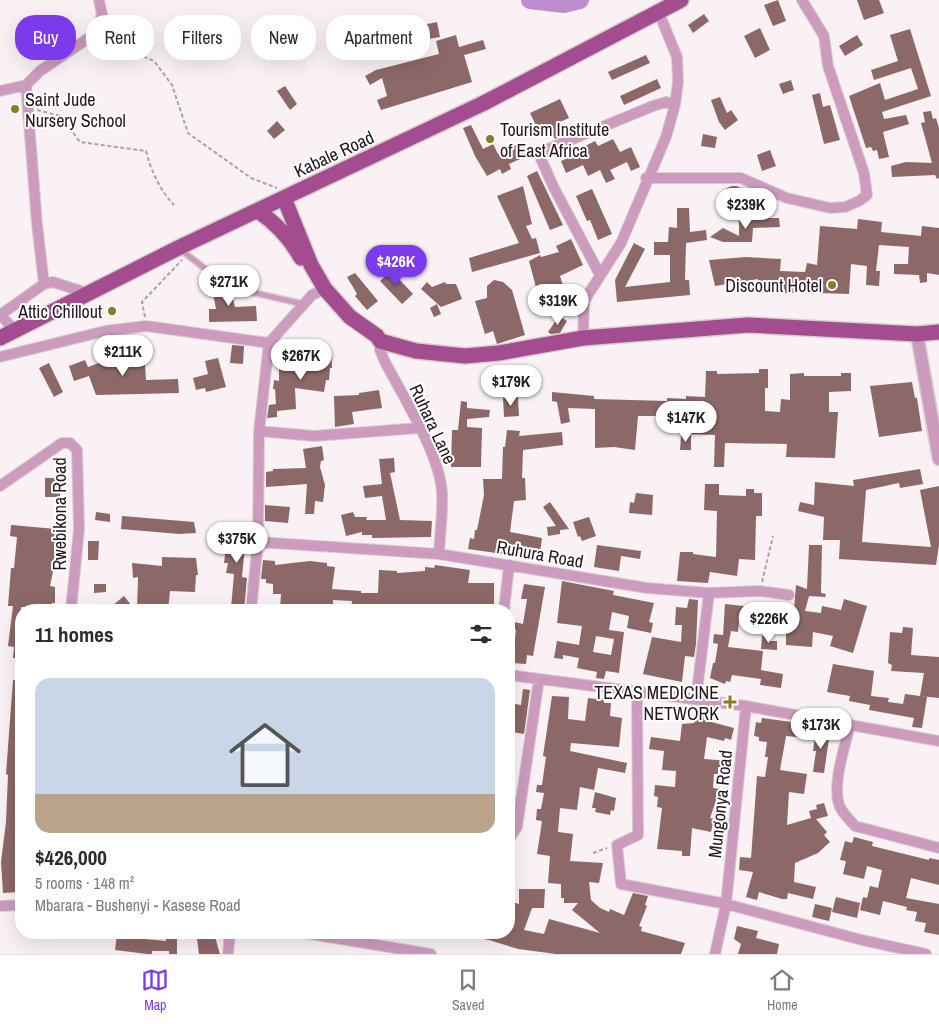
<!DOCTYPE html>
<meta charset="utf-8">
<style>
:root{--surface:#fff;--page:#f7f7f7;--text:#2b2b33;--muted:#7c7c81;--line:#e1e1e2;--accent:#7c3aed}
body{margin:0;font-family:"Archivo Narrow",sans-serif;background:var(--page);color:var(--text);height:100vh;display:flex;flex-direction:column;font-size:19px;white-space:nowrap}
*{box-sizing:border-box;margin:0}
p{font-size:16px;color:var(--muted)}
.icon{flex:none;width:28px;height:28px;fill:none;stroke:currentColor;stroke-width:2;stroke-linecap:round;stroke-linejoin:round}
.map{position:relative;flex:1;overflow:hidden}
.sheet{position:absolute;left:15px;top:604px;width:500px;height:335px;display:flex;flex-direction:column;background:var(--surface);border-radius:20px;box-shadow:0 5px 20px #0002}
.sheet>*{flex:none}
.guide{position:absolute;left:15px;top:15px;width:500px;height:45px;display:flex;gap:10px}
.price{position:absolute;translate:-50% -42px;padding:0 11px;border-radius:18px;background:#fff;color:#222;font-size:16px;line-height:32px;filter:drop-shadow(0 1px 2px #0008)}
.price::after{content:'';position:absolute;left:50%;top:30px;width:15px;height:11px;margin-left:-8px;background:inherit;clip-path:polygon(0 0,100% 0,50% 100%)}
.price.active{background:var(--accent);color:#fff}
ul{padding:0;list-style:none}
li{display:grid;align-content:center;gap:10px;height:265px;padding:0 20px}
li span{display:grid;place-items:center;height:155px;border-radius:15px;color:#555}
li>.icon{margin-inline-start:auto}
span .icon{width:90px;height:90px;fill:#fffc;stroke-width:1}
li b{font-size:21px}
h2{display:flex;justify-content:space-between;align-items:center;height:60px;padding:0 20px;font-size:21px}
.pill{padding:0 18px;border-radius:20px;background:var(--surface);box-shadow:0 5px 20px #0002;font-size:18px;line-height:45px}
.pill.active{background:var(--accent);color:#fff}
.dock{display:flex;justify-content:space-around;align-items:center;height:70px;border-top:1px solid var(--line);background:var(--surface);font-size:14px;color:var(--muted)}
.dock a{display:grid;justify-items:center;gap:2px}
.dock .active{color:var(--accent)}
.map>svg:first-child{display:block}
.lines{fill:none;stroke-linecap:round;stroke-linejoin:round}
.river{stroke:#bb8cce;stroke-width:18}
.building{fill:#8d6868;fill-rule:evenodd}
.service-casing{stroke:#d7ced0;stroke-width:8}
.minor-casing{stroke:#d7ced0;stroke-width:12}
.tertiary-casing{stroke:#d7ced0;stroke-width:15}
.primary-casing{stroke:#d7ced0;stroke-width:18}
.path{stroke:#aca2a5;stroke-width:2;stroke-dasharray:4 2.5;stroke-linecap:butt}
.service{stroke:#cc9bbe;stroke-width:5}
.minor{stroke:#cc9bbe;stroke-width:10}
.tertiary{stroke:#cc9bbe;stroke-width:12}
.primary{stroke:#a44c90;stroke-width:15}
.poi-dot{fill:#877d23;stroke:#fff;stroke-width:2}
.labels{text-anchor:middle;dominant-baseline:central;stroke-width:4;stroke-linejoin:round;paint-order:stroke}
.poi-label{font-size:18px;fill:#23151a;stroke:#fff;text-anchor:end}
.street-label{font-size:18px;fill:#23151a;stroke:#fff}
</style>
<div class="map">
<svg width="939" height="954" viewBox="0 0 939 954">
<rect width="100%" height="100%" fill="#f9f1f3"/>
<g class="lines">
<path class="river" d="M530,0L564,4L580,0"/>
</g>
<path class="building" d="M778,0L786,21L773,26L764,5Z
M857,0H879L884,13L864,20Z
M704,14L709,21L693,33L688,25Z
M437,22L440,37L422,40L418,26Z
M760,28L770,50L755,58L744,36Z
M910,29L931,96L882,112L884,119L906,115L909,124L883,132L889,157L879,159L877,150L873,151L871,147L866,148L849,96L880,83L885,100L918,89L911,68L874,80L871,70L898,61L890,35Z
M456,35L459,47L483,40L486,49L464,55L472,82L381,110L377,100L387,96L382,78L370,85L365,76L376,70L439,54L436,41Z
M857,35L863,45L845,56L839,46Z
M375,36L376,44L339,50L338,45Z
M646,55L650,63L612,80L608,72Z
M657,79L661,88L624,105L620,96Z
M791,80L794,90L783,94L779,84Z
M285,86L297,104L290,110L277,91Z
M820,93L823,107L830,105L840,140L824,144L812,95Z
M720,97L727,113L731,110L738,120L725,130L719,122L711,100Z
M560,99L569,118L560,122L565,135L555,139L549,127L539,132L530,113Z
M931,111L933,119L936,118L939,128V178L937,179L935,175L892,177L891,166L906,162L932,163L921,123L925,122L923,112Z
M277,121L285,130L274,139L267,131Z
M471,125L483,149L493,144L498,154L522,142L529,155L509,164L511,169L502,174L500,169L487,176L475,156L463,128Z
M703,134L717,137L715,148L701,146Z
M613,139L620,152L631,147L640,167L631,171L627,162L610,170L615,179L606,183L600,170L588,176L583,165L566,173L561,161L587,149L585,146L595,141L598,146Z
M770,150L776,166L762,171L757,155Z
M537,171L563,225L550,230L527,176Z
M523,186L532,224L526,226L532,239L536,238L540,253L472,272L469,258L519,243L497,196Z
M722 198a12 12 0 1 1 24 0a12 12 0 1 1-24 0Z
M592,189L612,234L598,240L590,220L587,221L576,196Z
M677,208H689L690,232L706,230L707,240L686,243L685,280H689L690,295L617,302L615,280L634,243L645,249L625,287L670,282V255H654V242H668L669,227L677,228Z
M739,218H779L780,227L753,228L752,242H723L710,237L723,228L739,236Z
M858,219L882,222L881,232L921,236L922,226L939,228V275L927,273V282L920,283L919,275L894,274V264H908L909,247L879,245L876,271H880L879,286L866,285L867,266L851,264L849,294L818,293L800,288V293H757L758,279L715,286L709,260L746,257L781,259L780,271L805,272L807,263L817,265L820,226L857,229Z
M571,239L583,265L560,276L564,289L552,293L553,299L541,302L539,299L531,301L529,294L537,291L529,261L540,255L541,257L559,252L556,246Z
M226,265L229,282L212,268Z
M393,269L398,275L397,277L413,294L402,304L380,281Z
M355,273L378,301L367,310L355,296L357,294L347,277Z
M210,278L231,292L235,307L256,306L257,321L209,322V309H216Z
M494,280L503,282L512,290L525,335L497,344L493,331L485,334L475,301L487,298V286Z
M427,282L432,287L445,282L446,284H456L462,299L441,307L421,289Z
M437,304L441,314L434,317L430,308Z
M559,316L567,321L560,333L551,334L548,332Z
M232,345L244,346L243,364L230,363Z
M144,350L146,380L178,379L179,393L96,395L89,376L74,381L69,366L85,360L88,367L107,360L129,359V351Z
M331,352L332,368H330L329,380H326L324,392L295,388L296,409L277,411V417L267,418L269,405L276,404L275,389H273L274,380L279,381V369H301L300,353Z
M218,358L226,387L206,392L205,388L196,390L193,378L208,374L205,361Z
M49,363L63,392L54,397L39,368Z
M759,369H768V388H765V411L780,412L781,399L790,400V374L804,373V376H841V373H851V391L829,392V412H838L835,458L786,457L787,444L725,443L724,467H714L715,435L685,434L683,416H638L635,450L614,447L595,448V409L568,408L570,422L561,424L557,402L552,401V392L594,396V399L667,401V398L686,399V396L705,397L706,371H717V374L759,373Z
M912,382L915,398H917L922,431L879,437L870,386Z
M379,390L382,408L352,412L354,424L335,427L334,396L359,395V393Z
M518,397L519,416L504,417L503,398Z
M461,401L467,402V408L490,410L489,417L467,419V427L482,428L481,467H451L452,430H458Z
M507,430L520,431L519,436L562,432L563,445L523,450L522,478H525L526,500L514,501L510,532L542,538L539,559L468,549L470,538L474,539L475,530H477L484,495L483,479H502L503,447H505Z
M681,435H691V450H680Z
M322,446L324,460L321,461L320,467L325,485L323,502L315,501L314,514H305L307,484L266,487V472L273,471V469L306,468L303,449Z
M394,458L395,472L390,473L400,520L432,521L431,537L372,538V535H362V532L346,536L341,515L353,512L355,517H367L366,520H386L382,496L365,498L363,486L382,484L379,459Z
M920,469L923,484L900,488L899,483L866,490L862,542L931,547L920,490L939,486V545L936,565L839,559L840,540H823L824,517L798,511L800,502L814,505L815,482L854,486L853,480Z
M45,478H60V497H45Z
M705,484H719V495L746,496V489H754V493H762V516H756L755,560L739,559L737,576L710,572L708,583L677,581L680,552H693V554L716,557L717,511L704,510Z
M636,493L653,495L652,515L629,513L630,502L634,503Z
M550,502L569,529L560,530V534L548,536L547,527L556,526L543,507Z
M265,505L290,507L288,523L265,521Z
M96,512L110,514V522L95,520Z
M122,516L194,522L196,533L179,534L121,529Z
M589,517L596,536L582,541L580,536L578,537L573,522Z
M231,523L247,525L242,577L247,578L244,610H232L231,608L234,574L226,573L228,563H224L227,537L230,538Z
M11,525L56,529L54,551L67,553L65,564L55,562L50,586L55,587V603H52L51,610L21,607V658H13L14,647L8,646L13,606H8L11,568H14L17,537L10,536Z
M88,541H99L98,560H88Z
M597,545L641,551L640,559L621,556L619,571L594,567Z
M809,545H822L821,593L826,594L825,597L809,596L805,611L821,613L822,606L841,610L844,599L867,606L853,653L830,646L833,636L813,632L812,647L786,645V625H789L791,609H794L796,585L807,589Z
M162,557L196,558L198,575H196L195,592L170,591L168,610H137L138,577L133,578L132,563L162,566Z
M263,560L275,561V565L310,561L327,563V566L335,567L332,589L361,591V593H378L379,570L397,571V573L425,571V567L434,568L435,565L470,570L468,583H494V610H351L352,601L333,600V610H280L281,594H273V584L266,583V579H261Z
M562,581L614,591L613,595L654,603L649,622L653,623L651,633L627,628L629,616L612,612L609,630L624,632L619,673L606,671L604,679L596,678L597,672L577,668L579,658L563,655V659L554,658L557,641L579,645L582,626L557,623ZM596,636L614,639L611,655L593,652Z
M94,584H106V592L94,593Z
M524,584L545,587L533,656L527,655L526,664L512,663L516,630L512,629L514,622L523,624L527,599H521Z
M124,596L135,610H107Z
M689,599L698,600L696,644L694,657L685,656L682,682L643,674L652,637L681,642L682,625H675L676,607L687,608Z
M725,604L761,608L760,622L739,621L738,632L731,631L728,647L763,651L761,670L783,674L781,688L760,685L761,679L732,675L730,682L726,681L725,684L710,678L713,663H715L718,644L713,643L714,634L723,635Z
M903,627L913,628L911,655L939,657V698L920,696L924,673L891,671L892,665L888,663L890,632L902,633Z
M762,636H770V641H777V650L761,649Z
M833,664L874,671L871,696L889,698L888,702L903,704L905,694L927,697L922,728L912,727L914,718L869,710L870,705L849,701L850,696L827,692Z
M13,680H21V818L18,873L20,892L3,893L1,862L6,822L8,775L6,774Z
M523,689L530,690L524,734L512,732L514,720L509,719V703L521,705Z
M552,696L569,697L568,719L585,721L588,698L604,700V703H611L610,716L622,718L619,747L571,743L570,751L627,763L625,773L598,768L594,790L580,787L577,810L560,808L558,832L573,834L570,861L603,863L599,883L589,882L591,900L600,908L609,912L610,909L624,915L633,893L648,896L645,905L647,906L639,926L642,927L641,931L685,943L681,954H556L518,949L489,940L466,936L467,932H509V901L519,904V889H545L544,908H532L524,930L544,934L549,919L600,933L572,910L578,903H564V898H561V884L548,883L550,856L537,854L542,821L536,820L537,809H541L544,793L536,792L537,785H542L546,757L543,756Z
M696,712L705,713L704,720L734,728L731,740L725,738L724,741L707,737L704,759L730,761L729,769L718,767V774H714L713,788L720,789L710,818L714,819L711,832L692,828L690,856H682V851L657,849L662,808L657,807L658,797L654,796L655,785L675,787L676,771L662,770L664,751L649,749L651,737L680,741L682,724L694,723Z
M762,718L799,723L797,737L786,736L780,770L807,774L804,794L789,792L787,825L811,818L809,811L817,809L816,805L824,803L828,816L816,819L827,832L824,835L830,842L818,853L795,863L794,882L816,887L813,899L788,893L787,899H782L759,892L757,900L746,897L753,872L739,870L740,857L751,858L757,776L765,777L768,757H765L767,742L759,741V737L754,736L756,722L761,723Z
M816,730L830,732L824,773L813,772L816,751H813Z
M595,792L616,798L614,811L611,810L610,815L595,812L596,808H592Z
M854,837L873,842L872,846L929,860V858L939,860V885L911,878L906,898L939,904V935L924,932L926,923L915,921L917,912L906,910L907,907L883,901L880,915L860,910L863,897L867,898L870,886L878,888L882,870L867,866L864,879L843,874L846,861L840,860L845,841L852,843Z
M836,897L860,903L857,918L832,912Z
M815,904L832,908L829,921L812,917Z
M737,926L758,931L756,938L779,944L777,954H738L741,944L734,939Z
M117,934L145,936V939L166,941V936H177V954H169V951H152V954H147L115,950Z
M215,937L220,954H199L197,939Z"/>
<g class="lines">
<defs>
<path id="service" d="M181,250L229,287L303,304"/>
<path id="minor" d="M26,85L37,224L44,284L53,282L87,293
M0,91L26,85L40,71L96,33L102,14L99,0
M646,178H741L787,198L830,208L845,207L859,201L867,195L864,173L828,66L824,36L802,0
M600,275L553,186L541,159V152L653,106L666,102L675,105
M0,314L14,330
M0,315L44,284
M583,338L584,301L621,243L666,137L675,105L678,82L677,57L659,13
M380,341V350L384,360C402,395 440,454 442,493C443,513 440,534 439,554
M0,357L105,331L146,326L269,343
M259,431L314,436L419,428
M0,486L62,443H70L77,450L79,529L71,610
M258,542L439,554L647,588L709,593L696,699
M709,593L760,591L789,595
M251,610L258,542L259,431L269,343L312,295L325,289
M504,610L509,565
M509,675L746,706L939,741
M637,692L638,835L617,845L621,884L726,904L862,940L926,954
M850,725C845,746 831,787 840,807C844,815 850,820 855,826L939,848
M509,839L517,827L539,679
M0,906L21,905
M298,932L431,954
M228,954L230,932
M715,954L726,904L746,706"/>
<path id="tertiary" d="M917,334L939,459"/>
<path id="primary" d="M284,198L311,265L325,289L350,317L377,336L380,341L416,351L465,356L499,353L583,338L748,325L917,334L939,332
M258,211C277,224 290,238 301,258
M0,338L178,248L484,103L681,0"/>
</defs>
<use href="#service" class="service-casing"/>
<use href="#minor" class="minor-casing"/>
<use href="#tertiary" class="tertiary-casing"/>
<use href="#primary" class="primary-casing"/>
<path class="path" d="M103,38L123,52L140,55L154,61L172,85L188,133L251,178L277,188
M37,110L61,116L80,142L146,151C151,171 160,190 174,205
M145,317L142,302L182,260
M762,582L773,536
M593,853L607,848"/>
<use href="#service" class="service"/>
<use href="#minor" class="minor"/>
<use href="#tertiary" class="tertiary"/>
<use href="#primary" class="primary"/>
</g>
<g class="poi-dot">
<circle cx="15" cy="109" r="5"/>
<circle cx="490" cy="139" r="5"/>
<circle cx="832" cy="285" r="5"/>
<circle cx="112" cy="311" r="5"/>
<path d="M727.5 694.5h5v5h5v5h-5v5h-5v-5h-5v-5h5z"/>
</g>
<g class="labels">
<g class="poi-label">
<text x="25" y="99" text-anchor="start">Saint Jude<tspan x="25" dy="21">Nursery School</tspan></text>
<text x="500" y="129" text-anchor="start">Tourism Institute<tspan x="500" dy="21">of East Africa</tspan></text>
<text x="822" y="285">Discount Hotel</text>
<text x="102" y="311">Attic Chillout</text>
<text x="719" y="692">TEXAS MEDICINE<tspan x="719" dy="21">NETWORK</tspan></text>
</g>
<g class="street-label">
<text transform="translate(334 154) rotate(-25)">Kabale Road</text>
<text transform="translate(433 424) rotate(65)">Ruhara Lane</text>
<text transform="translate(59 514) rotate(-90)">Rwebikona Road</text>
<text transform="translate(540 554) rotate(10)">Ruhura Road</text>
<text transform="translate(720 804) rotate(-84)">Mungonya Road</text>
</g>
</g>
</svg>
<b class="price" style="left:746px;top:230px">$239K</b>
<b class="price active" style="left:396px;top:287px">$426K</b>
<b class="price" style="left:229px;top:307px">$271K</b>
<b class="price" style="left:558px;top:326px">$319K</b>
<b class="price" style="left:123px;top:377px">$211K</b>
<b class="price" style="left:301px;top:381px">$267K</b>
<b class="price" style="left:511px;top:407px">$179K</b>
<b class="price" style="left:686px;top:443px">$147K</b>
<b class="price" style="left:237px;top:564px">$375K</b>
<b class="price" style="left:769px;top:644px">$226K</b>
<b class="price" style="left:821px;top:750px">$173K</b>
<div class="guide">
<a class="pill active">Buy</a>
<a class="pill">Rent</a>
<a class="pill">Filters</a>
<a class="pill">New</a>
<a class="pill">Apartment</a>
</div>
<section class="sheet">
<h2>11 homes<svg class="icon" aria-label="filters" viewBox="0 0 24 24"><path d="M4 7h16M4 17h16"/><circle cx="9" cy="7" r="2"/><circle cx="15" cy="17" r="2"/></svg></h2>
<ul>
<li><span style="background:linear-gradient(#c9d6e8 75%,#b9a48a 0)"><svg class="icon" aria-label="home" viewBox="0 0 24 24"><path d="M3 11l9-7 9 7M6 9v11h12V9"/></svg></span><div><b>$426,000</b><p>5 rooms · 148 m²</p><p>Mbarara - Bushenyi - Kasese Road</p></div></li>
</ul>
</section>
</div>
<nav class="dock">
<a class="active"><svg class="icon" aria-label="map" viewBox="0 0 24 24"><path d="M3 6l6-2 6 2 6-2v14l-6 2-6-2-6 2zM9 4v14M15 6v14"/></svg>Map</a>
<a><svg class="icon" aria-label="saved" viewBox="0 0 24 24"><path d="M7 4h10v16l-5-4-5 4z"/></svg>Saved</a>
<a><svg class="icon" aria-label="home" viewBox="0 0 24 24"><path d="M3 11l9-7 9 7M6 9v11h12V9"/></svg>Home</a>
</nav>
